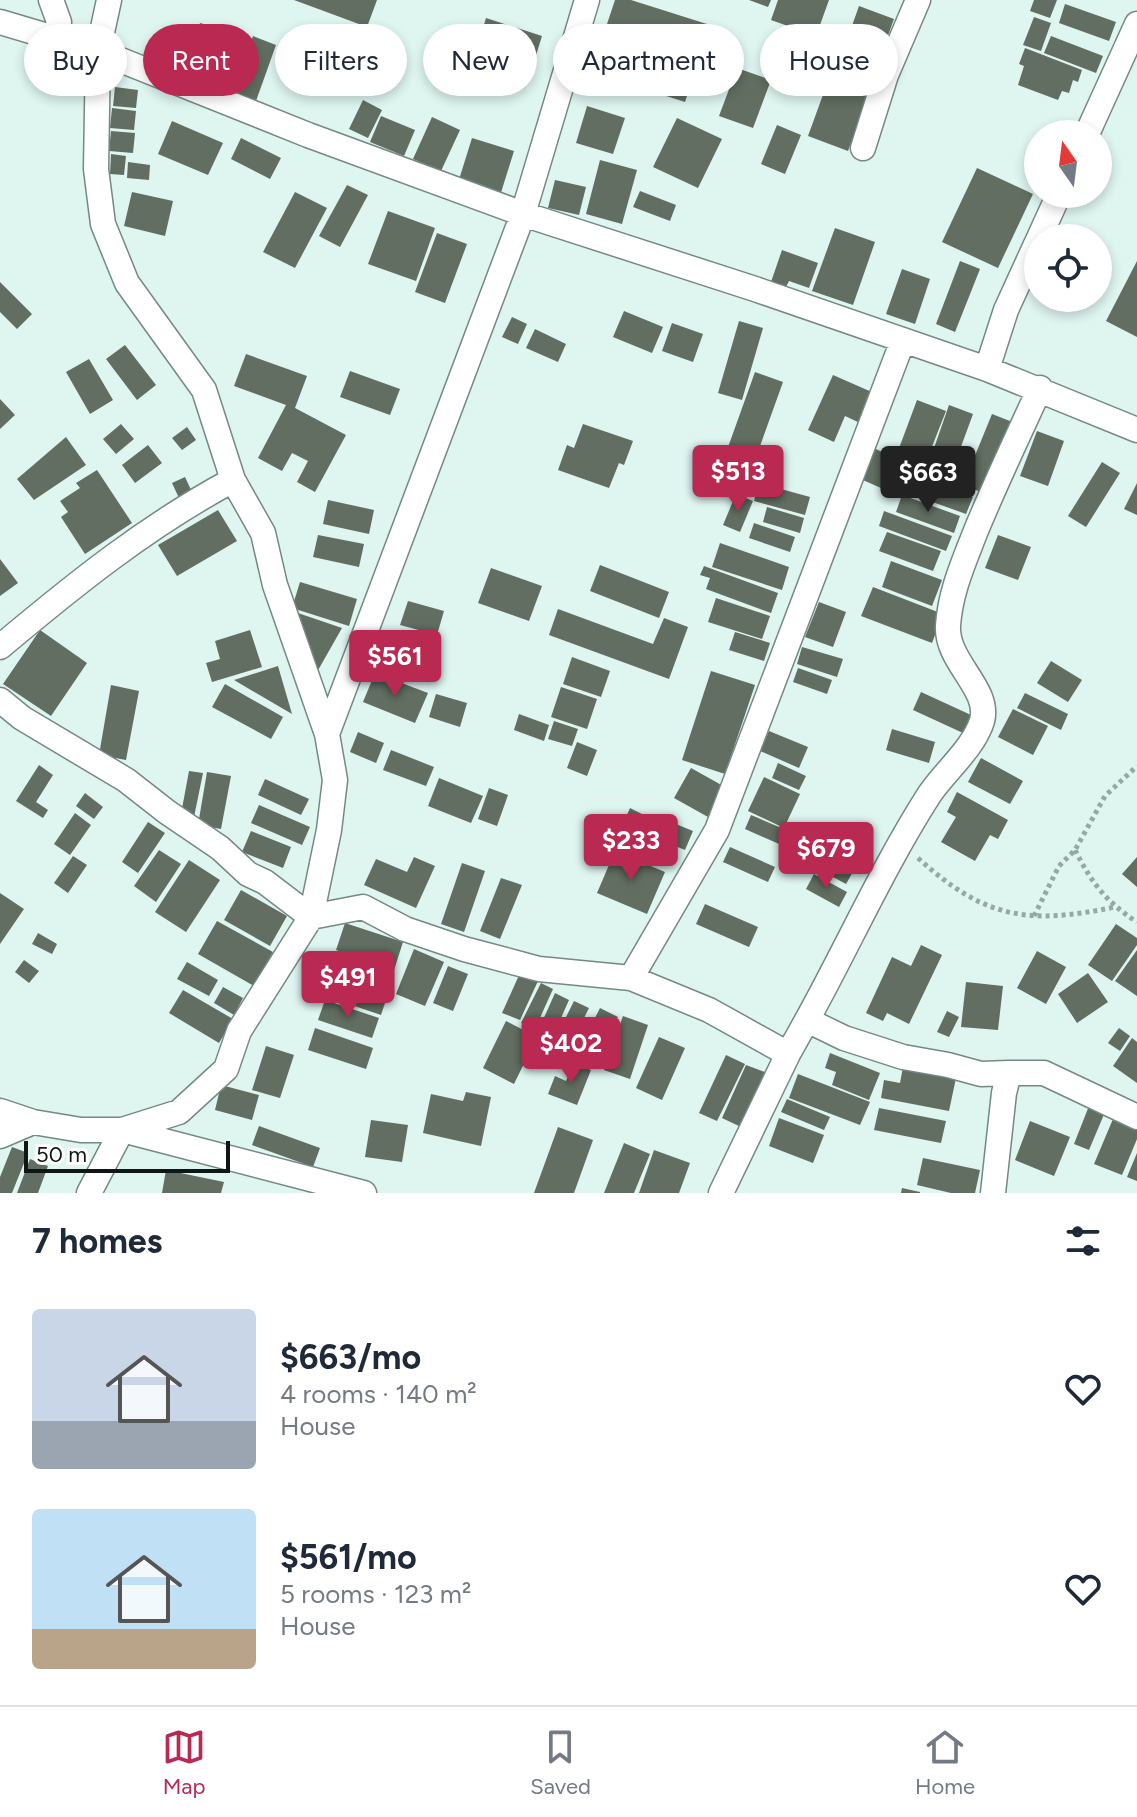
<!DOCTYPE html>
<meta charset="utf-8">
<style>
:root{--surface:#fff;--page:#f6f6f7;--text:#1f2937;--muted:#747a83;--line:#e0e1e3;--accent:#b92951}
body{margin:0;font-family:Figtree,sans-serif;background:var(--page);color:var(--text);height:100vh;display:flex;flex-direction:column;font-size:30px;white-space:nowrap}
*{box-sizing:border-box;margin:0}
p{font-size:26px;color:var(--muted)}
.icon{flex:none;width:44px;height:44px;fill:none;stroke:currentColor;stroke-width:2;stroke-linecap:round;stroke-linejoin:round}
.map{position:relative;height:1193px;overflow:hidden}
.panel{display:flex;flex-direction:column;background:var(--surface);flex:1}
.panel>*{flex:none}
.banner{position:absolute;left:24px;top:24px;width:1090px;height:72px;display:flex;gap:16px}
.needle{width:52px;rotate:346deg}
.buttons{position:absolute;left:1024px;top:120px;display:grid;gap:16px}
.buttons a{display:grid;place-items:center;width:88px;height:88px;border-radius:50%;background:var(--surface);box-shadow:0 4px 12px #0003;font-size:40px}
.scale{position:absolute;left:24px;bottom:20px;width:206px;box-sizing:border-box;padding-left:8px;border:4px solid #0f1715;border-top:0;font-size:22px;line-height:28px;white-space:nowrap;color:#0f1715;-webkit-text-stroke:6px #fff;paint-order:stroke}
.price{position:absolute;translate:-50% -68px;padding:0 18px;border-radius:8px;background:var(--accent);color:#fff;font-size:26px;line-height:52px;filter:drop-shadow(0 2px 4px #0008)}
.price::after{content:'';position:absolute;left:50%;top:48px;width:24px;height:18px;margin-left:-12px;background:inherit;clip-path:polygon(0 0,100% 0,50% 100%)}
.price.on{background:#222;color:#fff}
ul{padding:0;list-style:none}
li{display:flex;align-items:center;gap:24px;height:200px;padding:0 32px}
li span{display:grid;place-items:center;flex:none;width:224px;height:160px;border-radius:8px;color:#555}
li>.icon{margin-inline-start:auto}
span .icon{width:96px;height:96px;fill:#fffc;stroke-width:1}
li b{font-size:34px}
h2{display:flex;justify-content:space-between;align-items:center;height:96px;padding:0 32px;font-size:34px}
.pill{padding:0 28px;border-radius:36px;background:var(--surface);box-shadow:0 4px 12px #0003;font-size:28px;line-height:72px}
.pill.on{background:var(--accent);color:#fff}
.dock{display:flex;justify-content:space-around;align-items:center;height:112px;border-top:2px solid var(--line);background:var(--surface);font-size:22px;color:var(--muted)}
.dock a{display:grid;justify-items:center;gap:4px}
.dock .on{color:var(--accent)}
.map>svg:first-child{display:block}
.building{fill:#616e61}
.lines{fill:none;stroke-linecap:round;stroke-linejoin:round}
.minor-casing{stroke:#748984;stroke-width:27}
.path{stroke:#96a8a4;stroke-width:5;stroke-dasharray:4 4;stroke-linecap:butt}
.minor{stroke:#fff;stroke-width:24}
</style>
<div class="map">
<svg width="1137" height="1193" viewBox="0 0 1137 1193">
<rect width="100%" height="100%" fill="#def5f0"/>
<path class="building" d="M294,0H377L367,27Z
M615,0H631L710,25L685,102L591,72Z
M749,0H771L768,7Z
M778,0H829L816,36L771,20Z
M1034,0H1057L1050,18L1030,11Z
M1065,4L1116,22L1109,41L1059,23Z
M859,6L894,19L883,49L848,37Z
M1034,17L1051,23L1041,51L1023,45Z
M486,18L542,36L530,75L474,58Z
M200,23L233,32L221,74L188,65Z
M253,36L276,45L256,101L233,92Z
M1051,36L1103,56L1096,73L1044,53Z
M1025,48L1082,70L1078,82L1073,80L1069,93L1062,91L1058,100L1018,85L1024,66L1019,64Z
M737,68L771,80L753,128L719,116Z
M832,70L873,84L848,151L808,136Z
M213,76L234,85L229,96L208,86Z
M115,87L138,90L136,108L113,106Z
M363,100L382,110L368,138L349,129Z
M587,106L625,118L613,154L576,143Z
M112,108L136,111L134,130L110,128Z
M381,116L415,130L404,156L370,142Z
M432,117L460,130L441,171L413,159Z
M677,118L722,139L698,188L653,167Z
M172,121L223,143L208,175L158,154Z
M777,125L801,135L785,174L761,164Z
M111,131L135,133L133,153L109,151Z
M241,138L281,158L270,179L231,159Z
M472,138L514,151L499,199L457,186Z
M111,154L126,156L124,175L110,174Z
M600,160L637,170L622,224L586,214Z
M128,162L150,165L149,180L127,178Z
M977,168L1033,194L998,268L942,242Z
M555,180L586,187L579,215L548,208Z
M347,185L368,195L340,247L319,236Z
M640,191L676,205L670,221L633,207Z
M132,192L173,201L165,236L124,226Z
M295,192L327,208L295,268L263,252Z
M388,211L435,228L416,281L368,264Z
M835,228L875,242L853,305L812,291Z
M437,233L467,244L445,303L415,292Z
M782,250L818,263L809,288L789,281L786,287L771,282Z
M960,261L980,269L955,332L936,324Z
M1137,261V337L1106,321Z
M902,269L930,279L915,324L886,314Z
M0,282L32,314L17,329L0,312Z
M624,311L663,327L652,353L613,337Z
M512,317L527,324L518,344L502,337Z
M739,321L763,328L742,400L718,393Z
M672,323L703,334L693,362L662,351Z
M535,329L566,344L558,362L526,348Z
M125,345L156,385L137,400L106,359Z
M246,354L307,376L295,408L346,435L315,492L297,482L308,461L292,453L282,471L258,458L286,405L234,386Z
M89,359L113,400L90,414L66,372Z
M350,371L400,389L390,415L340,397Z
M755,372L783,382L755,460L727,450Z
M833,375L874,393L860,423L845,416L834,442L808,430Z
M0,399L15,415L0,429Z
M917,400L946,411L926,462L898,451Z
M949,405L973,414L948,482L925,474Z
M992,414L1015,423L986,494L963,485Z
M121,424L134,439L116,454L103,439Z
M583,424L633,441L624,465L619,463L609,488L558,470L567,445L574,448Z
M187,427L196,440L182,450L172,438Z
M1037,431L1064,441L1048,486L1020,476Z
M66,437L86,465L34,500L17,479Z
M148,445L162,463L135,483L122,465Z
M869,446L903,461L890,492L856,477Z
M1102,462L1120,473L1086,527L1068,516Z
M97,470L132,523L85,554L61,517L68,512L60,501L80,488L76,483Z
M906,473L973,497L966,514L899,490Z
M185,477L192,492L179,498L172,483Z
M759,483L810,497L805,515L754,501Z
M1137,483V515L1124,509Z
M736,494L753,501L740,532L723,525Z
M902,495L960,516L954,533L896,512Z
M328,500L374,510L369,534L323,524Z
M767,507L804,518L800,533L763,522Z
M218,510L237,541L177,576L158,545Z
M884,511L952,536L946,551L879,526Z
M754,523L795,537L790,552L749,538Z
M887,532L941,551L933,571L879,551Z
M318,535L364,544L359,567L313,557Z
M998,535L1031,547L1018,580L985,568Z
M720,543L789,567L782,590L712,567Z
M0,559L18,583L0,596Z
M891,561L942,580L932,606L882,587Z
M600,565L669,592L659,618L590,591Z
M704,566L778,593L771,613L706,589L710,578L700,575Z
M491,568L542,586L529,621L478,603Z
M300,582L357,599L349,626L292,608Z
M873,587L943,614L932,643L861,616Z
M716,598L770,616L762,639L708,622Z
M408,601L444,611L437,635L400,625Z
M819,602L846,612L833,647L805,637Z
M558,609L653,644L664,618L688,627L669,679L549,635Z
M292,611L342,628L317,672Z
M40,630L87,663L51,716L3,684Z
M250,630L262,667L212,682L206,663L220,659L215,641Z
M735,632L770,643L764,661L729,650Z
M802,647L843,659L837,677L797,664Z
M411,651L440,661L432,682L403,672Z
M572,657L610,671L601,697L563,684Z
M1051,661L1082,680L1068,702L1037,683Z
M278,666L292,714L234,680Z
M798,668L832,680L827,694L793,682Z
M711,671L755,685L725,774L682,760Z
M375,673L428,693L415,723L363,702Z
M225,684L283,717L271,739L212,707Z
M111,685L139,691L126,760L99,755Z
M561,687L597,699L587,729L551,717Z
M921,692L971,715L963,733L913,710Z
M1025,693L1068,714L1061,730L1017,708Z
M436,694L467,703L460,727L429,717Z
M1013,709L1048,726L1033,755L998,737Z
M519,714L549,725L544,741L514,730Z
M554,721L578,729L572,746L548,739Z
M892,729L935,742L929,763L886,750Z
M769,731L808,747L799,768L760,751Z
M358,732L384,743L376,763L350,752Z
M577,742L597,750L587,776L567,768Z
M391,750L434,767L426,786L383,770Z
M981,758L1023,781L1010,804L968,782Z
M778,763L806,776L799,790L772,778Z
M39,765L53,775L36,802L48,810L43,818L16,801Z
M691,768L725,787L708,817L674,798Z
M189,771L203,773L194,817L181,814Z
M207,772L231,776L221,829L198,825Z
M764,777L800,794L784,828L748,811Z
M439,778L483,796L471,823L428,806Z
M265,779L309,799L301,815L258,795Z
M489,788L508,795L497,826L478,819Z
M957,792L1008,820L998,839L990,835L975,861L941,842L956,817L947,812Z
M85,793L103,807L94,819L76,806Z
M259,805L310,827L302,845L251,823Z
M630,808L654,820L645,837L622,826Z
M75,813L91,825L70,855L54,844Z
M751,815L786,830L779,844L745,829Z
M666,820L693,831L685,850L658,839Z
M148,822L165,833L138,873L122,862Z
M251,831L291,847L283,868L242,852Z
M730,847L775,867L768,882L723,862Z
M159,850L181,864L156,902L134,886Z
M615,851L665,872L647,914L597,893Z
M825,855L854,870L846,884L818,869Z
M73,856L87,865L68,893L54,883Z
M414,857L435,866L416,908L364,885L376,859L407,872Z
M1137,857V887L1122,874Z
M189,860L220,880L186,932L155,912Z
M462,863L485,871L464,932L441,924Z
M814,874L847,892L839,907L806,889Z
M501,878L522,885L500,939L480,931Z
M241,890L287,916L270,946L224,920Z
M0,893L24,909L0,944Z
M705,904L758,927L749,947L696,924Z
M217,921L273,952L254,986L198,954Z
M345,923L403,942L394,970L336,950Z
M1116,924L1137,938V945L1112,981L1088,965Z
M38,933L57,944L52,954L32,944Z
M921,945L942,955L909,1024L887,1013L883,1021L866,1013L892,957L911,966Z
M414,949L444,962L425,1006L396,994Z
M1137,950V996L1115,981Z
M1037,951L1066,967L1046,1004L1017,988Z
M334,954L392,973L384,996L326,977Z
M24,960L39,971L29,983L15,972Z
M187,962L218,980L209,996L177,979Z
M448,966L468,974L453,1011L433,1003Z
M520,973L538,981L520,1020L502,1013Z
M1088,973L1108,1002L1077,1023L1058,994Z
M329,981L386,1000L381,1015L325,996Z
M966,982L1003,986L998,1030L961,1027Z
M541,983L553,989L535,1029L521,1023Z
M223,987L243,998L234,1015L214,1003Z
M183,990L233,1019L219,1043L169,1013Z
M555,993L569,1000L553,1036L539,1029Z
M325,1000L379,1018L372,1038L318,1020Z
M574,1001L589,1008L569,1048L554,1041Z
M600,1008L618,1017L592,1068L574,1059Z
M947,1011L959,1017L949,1037L937,1032Z
M623,1016L648,1025L630,1079L604,1070Z
M506,1021L537,1037L514,1084L483,1068Z
M315,1028L373,1048L366,1069L308,1050Z
M1119,1028L1130,1036L1120,1051L1108,1043Z
M659,1037L685,1048L662,1100L636,1088Z
M1132,1038L1137,1042V1083L1113,1066Z
M266,1046L294,1055L280,1098L252,1090Z
M830,1053L880,1073L869,1100L832,1085L836,1072L825,1068Z
M726,1055L745,1064L717,1121L699,1113Z
M574,1063L591,1070L577,1105L548,1094L555,1076L566,1081Z
M746,1065L765,1072L741,1127L722,1118Z
M903,1067L956,1078L949,1111L881,1098L884,1080L900,1083Z
M798,1074L870,1102L860,1125L789,1098Z
M221,1085L259,1095L252,1120L215,1110Z
M466,1092L491,1097L481,1146L423,1133L431,1094L463,1101Z
M787,1099L830,1117L824,1130L781,1112Z
M1089,1106L1105,1112L1089,1150L1074,1144Z
M879,1108L946,1121L941,1143L874,1130Z
M779,1118L824,1135L813,1163L769,1146Z
M1113,1119L1137,1129V1139L1122,1175L1094,1164Z
M371,1120L408,1125L402,1162L365,1157Z
M1030,1121L1070,1137L1054,1176L1015,1160Z
M259,1126L320,1148L313,1167L252,1145Z
M558,1127L593,1140L574,1193H534Z
M624,1143L650,1154L634,1193H604Z
M12,1147L28,1153L12,1193H0V1177Z
M654,1150L690,1163L679,1193H639Z
M1137,1153V1181L1127,1177Z
M923,1158L980,1170L975,1193H951L917,1185Z
M30,1159L48,1166L38,1193H17Z
M166,1170L224,1182L221,1193H162Z
M902,1188L920,1192V1193H901Z"/>
<g class="lines">
<defs>
<path id="minor" d="M51,0L59,22L56,38
M0,22L98,51L308,135L523,214L755,289L987,369L1137,430
M1087,134L1137,24
M863,148L886,75L918,0
M1039,238L1059,194
M987,369L1006,310L1038,240
M0,647C74,585 147,526 233,480
M0,700L22,718L126,780L167,812L220,848L248,874L265,882L311,917L363,907L405,929L464,949L539,969L631,978L709,1010L788,1054L807,1020
M327,734L523,214L587,0
M631,978L717,830L903,340
M1009,1073H1044L1137,1117
M0,1111L33,1122L81,1130H122L179,1112L226,1069L239,1031L311,917L329,830L335,780L327,734L275,585L263,533L233,480L204,390L127,283L103,224L96,169L98,51L109,0
M0,1136L33,1122
M89,1193L122,1130L364,1193
M721,1193L788,1054
M993,1193L1004,1093L1009,1073L981,1074L948,1065L903,1057L844,1038L807,1020C848,946 883,867 929,795C945,771 973,749 982,721C991,689 946,662 948,626C950,593 963,564 975,533C995,484 1018,436 1040,388"/>
</defs>
<use href="#minor" class="minor-casing"/>
<path class="path" d="M1075,850C1092,883 1105,901 1137,922
M918,858C985,919 1028,925 1115,907
M1034,916L1059,866L1075,850L1105,796L1137,766"/>
<use href="#minor" class="minor"/>
</g>
</svg>
<div class="buttons">
<a><svg class="needle" viewBox="-14 -14 28 28"><path d="M0-13l5 13h-10z" fill="#e53935"/><path d="M0 13l5-13h-10z" fill="#747a83"/></svg></a>
<a><svg class="icon" aria-label="locate" viewBox="0 0 24 24"><circle cx="12" cy="12" r="6"/><path d="M12 2v4M12 18v4M2 12h4M18 12h4"/></svg></a>
</div>
<div class="scale">50 m</div>
<b class="price" style="left:738px;top:513px">$513</b>
<b class="price on" style="left:928px;top:514px">$663</b>
<b class="price" style="left:395px;top:698px">$561</b>
<b class="price" style="left:631px;top:882px">$233</b>
<b class="price" style="left:826px;top:890px">$679</b>
<b class="price" style="left:348px;top:1019px">$491</b>
<b class="price" style="left:571px;top:1085px">$402</b>
<div class="banner">
<a class="pill">Buy</a>
<a class="pill on">Rent</a>
<a class="pill">Filters</a>
<a class="pill">New</a>
<a class="pill">Apartment</a>
<a class="pill">House</a>
</div>
</div>
<section class="panel">
<h2>7 homes<svg class="icon" aria-label="filters" viewBox="0 0 24 24"><path d="M4 7h16M4 17h16"/><circle cx="9" cy="7" r="2"/><circle cx="15" cy="17" r="2"/></svg></h2>
<ul>
<li><span style="background:linear-gradient(#c9d6e8 70%,#9aa5b1 0)"><svg class="icon" aria-label="home" viewBox="0 0 24 24"><path d="M3 11l9-7 9 7M6 9v11h12V9"/></svg></span><div><b>$663/mo</b><p>4 rooms · 140 m²</p><p>House</p></div><svg class="icon" aria-label="heart" viewBox="0 0 24 24"><path d="M12 20l-8-8c-3-5 5-10 8-4 3-6 11-1 8 4z"/></svg></li>
<li><span style="background:linear-gradient(#bfe0f5 75%,#b9a48a 0)"><svg class="icon" aria-label="home" viewBox="0 0 24 24"><path d="M3 11l9-7 9 7M6 9v11h12V9"/></svg></span><div><b>$561/mo</b><p>5 rooms · 123 m²</p><p>House</p></div><svg class="icon" aria-label="heart" viewBox="0 0 24 24"><path d="M12 20l-8-8c-3-5 5-10 8-4 3-6 11-1 8 4z"/></svg></li>
</ul>
</section>
<nav class="dock">
<a class="on"><svg class="icon" aria-label="map" viewBox="0 0 24 24"><path d="M3 6l6-2 6 2 6-2v14l-6 2-6-2-6 2zM9 4v14M15 6v14"/></svg>Map</a>
<a><svg class="icon" aria-label="saved" viewBox="0 0 24 24"><path d="M7 4h10v16l-5-4-5 4z"/></svg>Saved</a>
<a><svg class="icon" aria-label="home" viewBox="0 0 24 24"><path d="M3 11l9-7 9 7M6 9v11h12V9"/></svg>Home</a>
</nav>
